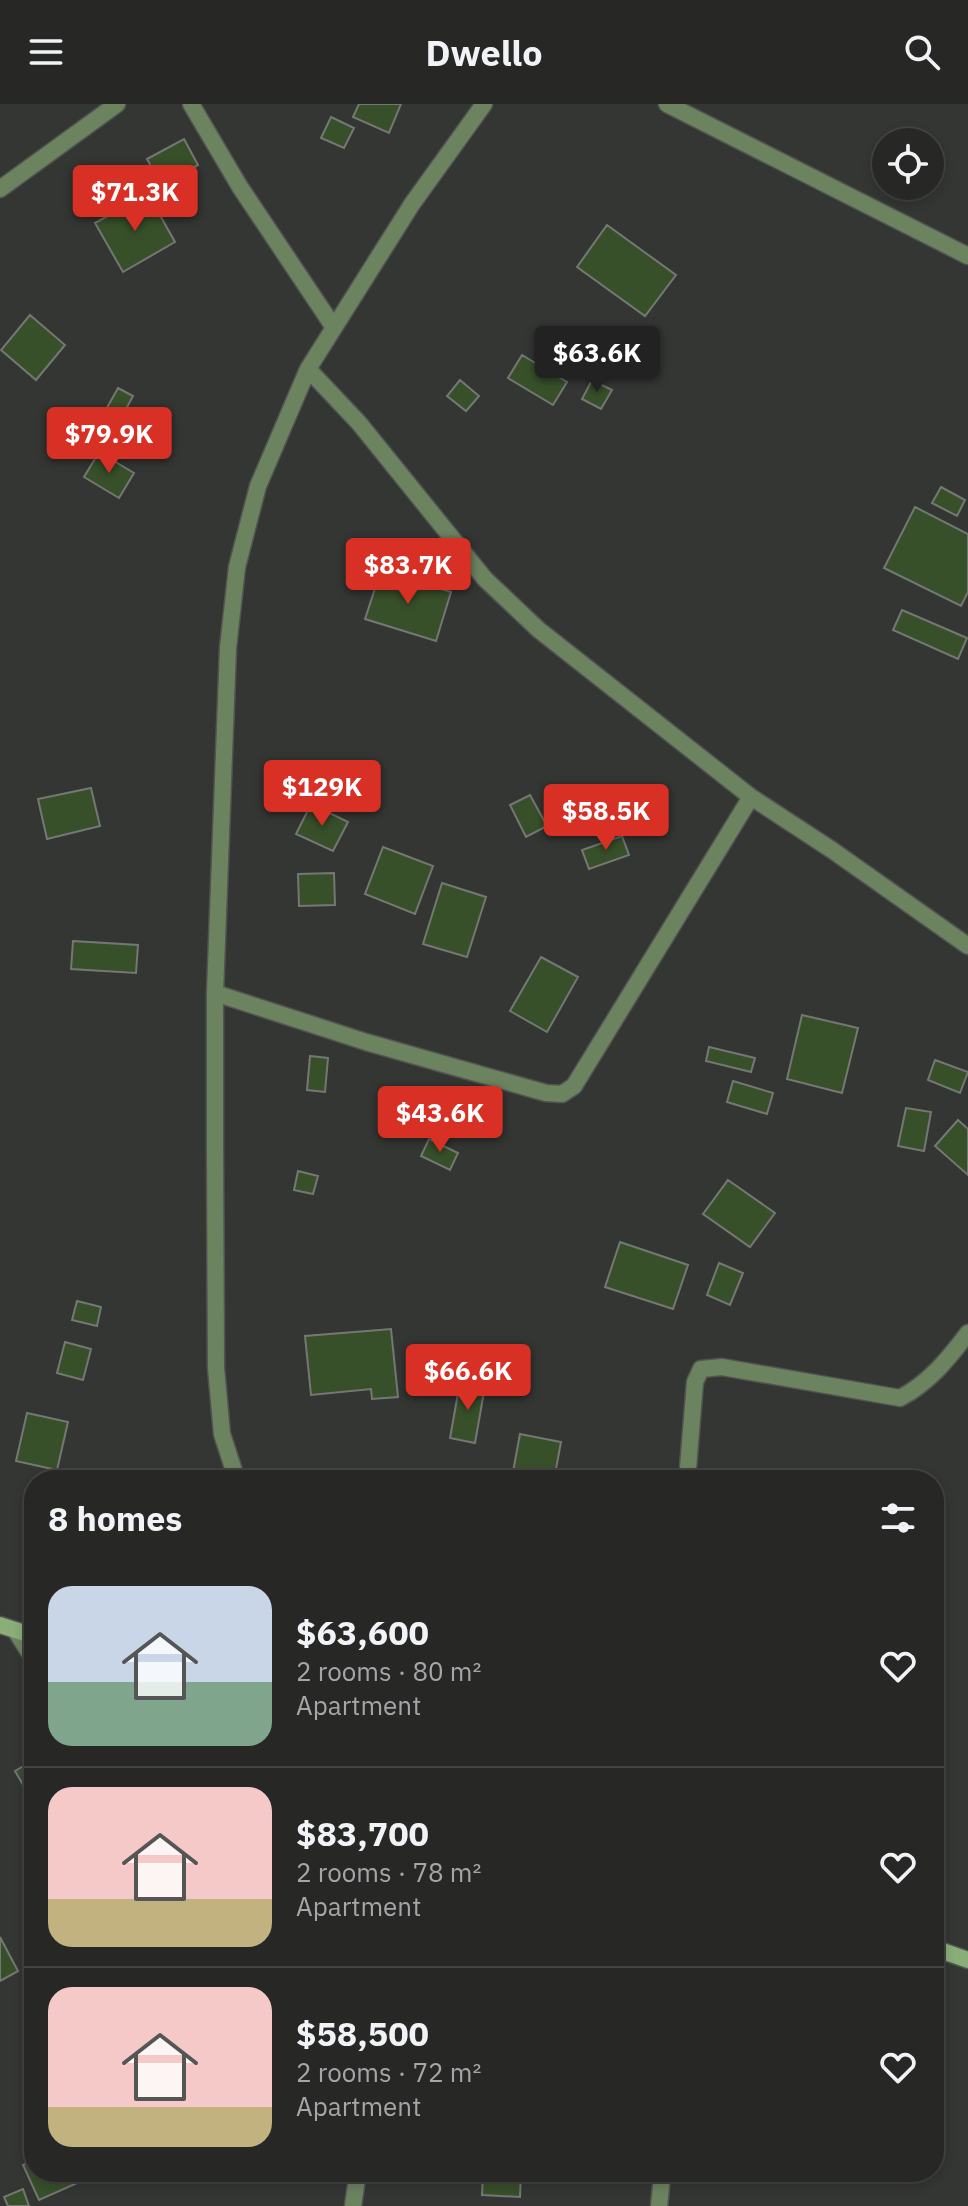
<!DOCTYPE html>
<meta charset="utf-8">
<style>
:root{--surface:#272826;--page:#2f302e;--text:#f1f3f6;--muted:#a4a6a7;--line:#434443;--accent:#d93025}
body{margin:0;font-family:"IBM Plex Sans",sans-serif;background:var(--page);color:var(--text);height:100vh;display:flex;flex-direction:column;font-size:30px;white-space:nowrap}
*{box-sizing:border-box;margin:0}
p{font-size:26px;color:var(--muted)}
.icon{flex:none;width:44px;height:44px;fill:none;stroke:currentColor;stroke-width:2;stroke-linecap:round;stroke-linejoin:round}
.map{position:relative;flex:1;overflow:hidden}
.panel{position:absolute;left:24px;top:1366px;width:920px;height:712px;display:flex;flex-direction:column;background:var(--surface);border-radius:32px;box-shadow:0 4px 12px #0003,0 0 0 2px var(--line)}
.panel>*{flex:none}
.tools{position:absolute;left:872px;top:24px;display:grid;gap:16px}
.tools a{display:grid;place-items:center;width:72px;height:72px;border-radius:50%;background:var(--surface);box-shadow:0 4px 12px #0003,0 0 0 2px var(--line);font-size:40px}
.price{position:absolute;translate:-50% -68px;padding:0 18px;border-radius:8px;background:var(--accent);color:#fff;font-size:26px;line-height:52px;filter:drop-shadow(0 2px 4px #0008)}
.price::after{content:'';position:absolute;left:50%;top:48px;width:24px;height:18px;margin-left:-12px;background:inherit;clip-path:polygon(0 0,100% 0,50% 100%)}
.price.current{background:#222;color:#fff}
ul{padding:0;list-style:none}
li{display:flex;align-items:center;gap:24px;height:200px;padding:0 24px}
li+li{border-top:2px solid var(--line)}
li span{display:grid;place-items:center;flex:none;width:224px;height:160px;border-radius:24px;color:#555}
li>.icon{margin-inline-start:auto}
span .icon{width:96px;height:96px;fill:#fffc;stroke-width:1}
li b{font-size:34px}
h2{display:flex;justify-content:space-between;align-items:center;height:96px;padding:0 24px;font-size:34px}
header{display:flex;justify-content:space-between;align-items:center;height:104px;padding:0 24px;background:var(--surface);font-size:36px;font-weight:800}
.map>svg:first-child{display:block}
.building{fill:#38502a;stroke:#757774;stroke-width:2}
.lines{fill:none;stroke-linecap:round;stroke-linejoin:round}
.lane-casing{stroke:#525451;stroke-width:19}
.street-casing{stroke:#525451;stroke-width:19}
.secondary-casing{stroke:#525451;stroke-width:19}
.lane{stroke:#6c8360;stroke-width:16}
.street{stroke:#6c8360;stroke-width:16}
.secondary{stroke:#8aae77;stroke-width:16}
</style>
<header><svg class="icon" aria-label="menu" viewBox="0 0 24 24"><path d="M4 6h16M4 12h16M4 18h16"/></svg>Dwello<svg class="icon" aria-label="search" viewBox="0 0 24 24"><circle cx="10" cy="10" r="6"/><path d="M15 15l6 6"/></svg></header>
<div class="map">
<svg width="968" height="2102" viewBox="0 0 968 2102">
<rect width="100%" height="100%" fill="#343633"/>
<path class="building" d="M359,0H401L389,29L353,13Z
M331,13L354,24L344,44L321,34Z
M184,35L198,61L161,81L147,55Z
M148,90L175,138L123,168L95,119Z
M607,121L676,171L645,212L577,163Z
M30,211L65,241L36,276L1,246Z
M522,251L567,278L553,301L508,274Z
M460,276L479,292L466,307L447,292Z
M592,276L612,286L601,305L582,295Z
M118,284L133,292L118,320L103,311Z
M99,348L134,369L119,394L84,373Z
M941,383L965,396L957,412L932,399Z
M915,403L968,430V488L961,502L884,464Z
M381,466L451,488L436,537L365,515Z
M902,506L967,534L958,555L893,526Z
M91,684L100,722L47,735L38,695Z
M530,691L547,722L526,733L510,701Z
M311,700L348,718L333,747L296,730Z
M622,732L629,751L589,765L582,746Z
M383,743L433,762L415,810L365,790Z
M334,769L335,801L299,802L298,770Z
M442,779L486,793L467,853L423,840Z
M73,837L138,841L136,869L71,865Z
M541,853L578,873L547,928L510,907Z
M802,911L858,924L842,989L787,975Z
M709,943L755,954L751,968L706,957Z
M310,952L328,954L325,988L307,986Z
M935,956L968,968L960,989L928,976Z
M733,977L773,989L767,1010L727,998Z
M906,1004L931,1008L924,1047L898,1042Z
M958,1016L968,1025V1071L935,1042Z
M429,1035L458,1049L450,1066L421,1052Z
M298,1067L318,1072L313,1090L294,1086Z
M728,1076L775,1109L750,1143L703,1110Z
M620,1138L688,1161L673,1205L605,1183Z
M719,1159L743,1169L730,1201L707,1191Z
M77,1197L101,1203L97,1222L72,1216Z
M391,1225L398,1293L372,1295L371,1285L311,1291L305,1232Z
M65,1238L91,1245L83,1276L57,1269Z
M460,1278L485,1282L475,1339L450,1334Z
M27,1309L68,1318L57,1366L16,1357Z
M520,1330L561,1338L554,1376L512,1373Z
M34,1656V1700L15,1667Z
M0,1833L18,1867L0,1877Z
M34,2056V2068H80L84,2076L39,2096L23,2061Z
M483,2068H521L520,2093L482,2091Z
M23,2085L29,2102H8L4,2093Z"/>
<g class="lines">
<defs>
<path id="lane" d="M191,0L240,83L333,222
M0,85L117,0"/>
<path id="street" d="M667,0L968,152
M308,265L359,319L485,475L539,526L751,693L832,746L968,842
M215,889L366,938L546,989L562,990L574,982L751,693
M237,1376L222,1330L216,1264L215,1043V889L228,544L237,463L258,382L308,265L412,100L484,0
M687,1376L695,1278L701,1265L722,1263L900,1294C929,1279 949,1254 968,1229
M15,1526L34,1556
M655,2068L662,2073L659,2102
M353,2102L358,2068"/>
<path id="secondary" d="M0,1521L34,1532
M934,1844L968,1856"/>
</defs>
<use href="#lane" class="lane-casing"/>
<use href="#street" class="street-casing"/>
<use href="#secondary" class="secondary-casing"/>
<use href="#lane" class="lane"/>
<use href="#street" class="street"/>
<use href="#secondary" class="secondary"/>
</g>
</svg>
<div class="tools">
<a><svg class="icon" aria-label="locate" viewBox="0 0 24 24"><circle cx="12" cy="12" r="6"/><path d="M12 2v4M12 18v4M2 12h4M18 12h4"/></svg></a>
</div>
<b class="price" style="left:135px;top:129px">$71.3K</b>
<b class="price current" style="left:597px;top:290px">$63.6K</b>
<b class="price" style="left:109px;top:371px">$79.9K</b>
<b class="price" style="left:408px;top:502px">$83.7K</b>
<b class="price" style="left:322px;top:724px">$129K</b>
<b class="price" style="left:606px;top:748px">$58.5K</b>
<b class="price" style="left:440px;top:1050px">$43.6K</b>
<b class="price" style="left:468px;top:1308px">$66.6K</b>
<section class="panel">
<h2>8 homes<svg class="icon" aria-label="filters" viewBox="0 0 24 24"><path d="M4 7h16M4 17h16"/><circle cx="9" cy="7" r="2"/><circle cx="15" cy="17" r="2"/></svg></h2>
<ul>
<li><span style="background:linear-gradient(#c9d6e8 60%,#7fa58c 0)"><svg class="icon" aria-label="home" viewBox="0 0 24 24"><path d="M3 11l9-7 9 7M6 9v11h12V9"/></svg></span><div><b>$63,600</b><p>2 rooms · 80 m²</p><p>Apartment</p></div><svg class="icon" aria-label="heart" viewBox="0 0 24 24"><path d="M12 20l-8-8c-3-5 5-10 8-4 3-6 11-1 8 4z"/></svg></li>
<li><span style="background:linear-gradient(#f6c9c9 70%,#c2b280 0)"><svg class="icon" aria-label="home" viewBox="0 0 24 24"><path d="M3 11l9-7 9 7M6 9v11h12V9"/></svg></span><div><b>$83,700</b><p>2 rooms · 78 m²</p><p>Apartment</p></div><svg class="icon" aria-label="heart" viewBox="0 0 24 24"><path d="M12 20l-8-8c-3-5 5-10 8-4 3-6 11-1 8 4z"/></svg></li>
<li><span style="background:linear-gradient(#f6c9c9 75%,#c2b280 0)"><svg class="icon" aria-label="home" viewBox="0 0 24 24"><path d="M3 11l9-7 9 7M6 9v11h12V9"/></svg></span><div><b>$58,500</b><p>2 rooms · 72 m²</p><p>Apartment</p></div><svg class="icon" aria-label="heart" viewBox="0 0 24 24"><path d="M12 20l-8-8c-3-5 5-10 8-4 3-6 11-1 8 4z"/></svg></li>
</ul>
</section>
</div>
